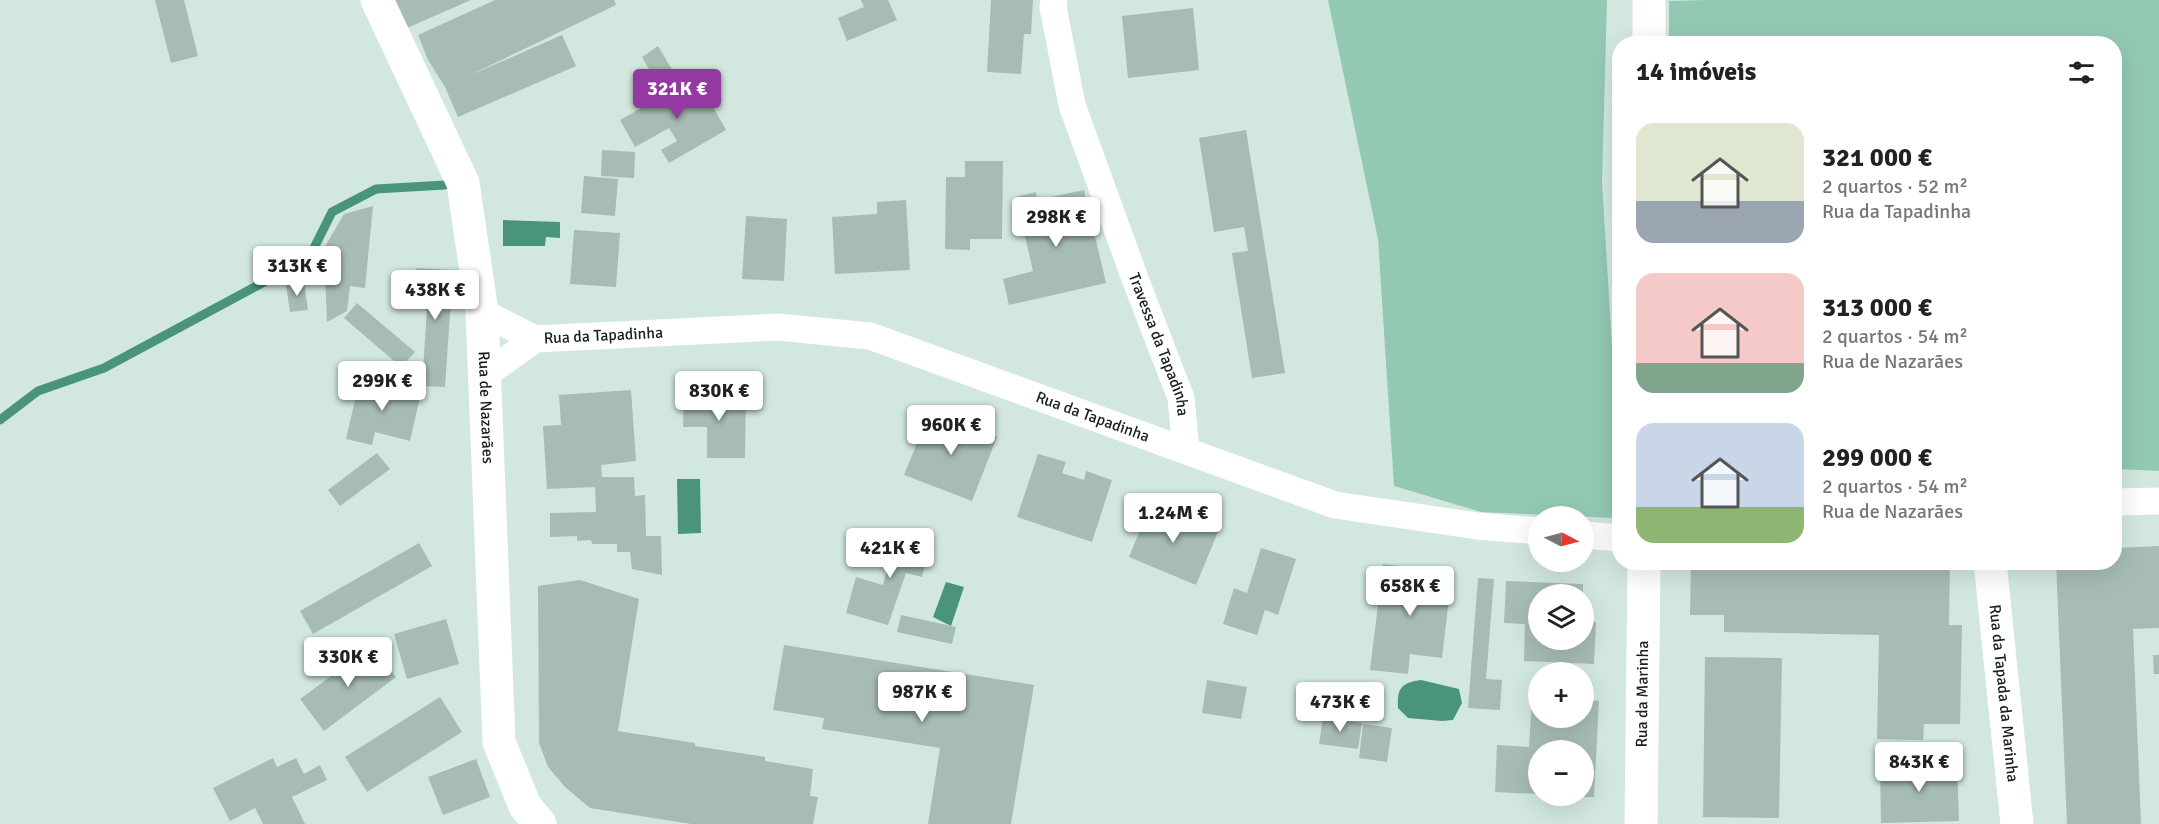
<!DOCTYPE html>
<html lang="pt">
<meta charset="utf-8">
<style>
:root{--surface:#fff;--page:#f6f6f6;--text:#222;--muted:#767676;--accent:#9438a2}
body{margin:0;font-family:Signika,sans-serif;background:var(--page);color:var(--text);height:100vh;display:flex;flex-direction:column;font-size:22px;white-space:nowrap}
*{box-sizing:border-box;margin:0}
p{font-size:20px;color:var(--muted)}
.icon{flex:none;width:33px;height:33px;fill:none;stroke:currentColor;stroke-width:2;stroke-linecap:round;stroke-linejoin:round}
.map{position:relative;flex:1;overflow:hidden}
.sheet{position:absolute;left:1612px;top:36px;width:510px;height:534px;display:flex;flex-direction:column;background:var(--surface);border-radius:24px;box-shadow:0 6px 24px #0002}
.sheet>*{flex:none}
.needle{width:39px;rotate:96deg}
.buttons{position:absolute;left:1528px;top:506px;display:grid;gap:12px}
.buttons a{display:grid;place-items:center;width:66px;height:66px;border-radius:50%;background:var(--surface);box-shadow:0 6px 24px #0002;font-size:30px}
.price{position:absolute;translate:-50% -51px;padding:0 14px;border-radius:6px;background:#fff;color:#222;font-size:20px;line-height:39px;filter:drop-shadow(0 2px 3px #0008)}
.price::after{content:'';position:absolute;left:50%;top:36px;width:18px;height:14px;margin-left:-9px;background:inherit;clip-path:polygon(0 0,100% 0,50% 100%)}
.price.current{background:var(--accent);color:#fff}
ul{padding:0;list-style:none}
li{display:flex;align-items:center;gap:18px;height:150px;padding:0 24px}
li span{display:grid;place-items:center;flex:none;width:168px;height:120px;border-radius:18px;color:#555}
li>.icon{margin-inline-start:auto}
span .icon{width:72px;height:72px;fill:#fffc;stroke-width:1}
li b{font-size:26px}
h2{display:flex;justify-content:space-between;align-items:center;height:72px;padding:0 24px;font-size:26px}
.map>svg:first-child{display:block}
.green{fill:#93c9b2}
.water{fill:#4a9579}
.lines{fill:none;stroke-linecap:round;stroke-linejoin:round}
.stream{stroke:#4a9579;stroke-width:9}
.building{fill:#a7bdb3}
.minor{stroke:#fff;stroke-width:27}
.tertiary{stroke:#fff;stroke-width:33}
.labels{text-anchor:middle;dominant-baseline:central;stroke-width:4.5;stroke-linejoin:round;paint-order:stroke}
.street-label{font-size:16px;fill:#18201d;stroke:#dff5eb}
</style>
<div class="map">
<svg width="2159" height="824" viewBox="0 0 2159 824">
<rect width="100%" height="100%" fill="#d2e8de"/>
<path class="green" d="M1328,0H1607L1602,183L1618,443L1614,518L1481,512L1394,486L1378,239Z
M1707,0H2159V471L2115,469V44L1669,43V1Z"/>
<path class="water" d="M503,220L560,222V238L546,237L545,246H503Z
M677,479H700L701,533L678,534Z
M946,582L964,587L951,626L933,617Z
M1421,680L1459,689L1462,703L1453,720L1442,721L1408,718L1398,708C1397,688 1401,683 1421,680Z"/>
<g class="lines">
<path class="stream" d="M0,420L38,391L104,368L309,258L332,212L376,189L445,185"/>
</g>
<path class="building" d="M155,0H184L198,56L171,63Z
M395,0H471L407,28Z
M495,0H614L616,5L466,77L562,35L576,66L458,117L445,87L428,60L418,35Z
M861,0H888L897,20L847,41L838,18L864,7Z
M991,0H1033L1031,34H1024L1021,74L987,72Z
M1193,8L1199,70L1128,78L1122,16Z
M658,46L674,73L657,83L642,57Z
M696,77L726,130L669,163L661,150L677,141L669,128L635,147L620,120Z
M1246,130L1285,373L1252,378L1232,253L1248,251L1244,227L1214,232L1199,138Z
M602,150L635,152L634,178L601,176Z
M965,161H1003L1002,239H970V250L945,249L946,177H965Z
M584,176L618,179L615,216L581,213Z
M1084,190L1106,283L1009,305L1003,279L1033,271L1016,197L1036,192L1037,200Z
M906,200L910,270L835,274L832,217L877,214V202Z
M373,206L365,288L350,286L347,311L327,322L324,248L344,214Z
M746,216L787,219L784,281L742,279Z
M574,230L620,233L616,287L570,284Z
M416,268L453,270L445,387L422,386L427,308L414,307Z
M304,282L308,310L290,312L286,285Z
M357,303L415,352L401,367L344,318Z
M360,378L421,393L410,441L375,432L372,445L346,439Z
M631,390L636,461L601,465L602,477H634L635,496L645,495L646,536H661L662,575L632,569L630,552H617V544H592L591,540L577,541V536L550,537V513L596,512L595,487L547,489L543,426L561,425L559,395Z
M684,393L746,394L745,458H707V427H683Z
M930,411L997,437L972,501L904,475Z
M377,453L390,469L340,506L328,490Z
M1038,454L1066,462L1062,473L1084,480L1086,471L1112,480L1092,542L1017,517Z
M1151,503L1218,532L1196,585L1129,557Z
M898,529L932,539L922,577L906,573L888,625L846,613L856,577L883,585Z
M419,543L432,566L313,634L300,611Z
M2159,546V628L2133,629L2141,824H2067L2056,562H2115V548Z
M1261,548L1296,559L1278,615L1265,610L1257,635L1223,624L1234,588L1247,593Z
M1691,562H1950L1949,625H1962L1960,724H1924L1923,740L1877,739L1879,635L1724,632V615H1690Z
M1383,564L1452,572L1442,658L1410,654L1408,674L1370,670Z
M1478,578L1494,579L1486,679L1502,680L1500,710L1468,708Z
M580,580L639,599L618,731L695,743V746L765,757V761L813,769L810,796L818,797L813,824H691L590,808L565,787L548,767L539,743L538,586Z
M1506,581L1583,584V594H1539V639H1584V622H1596L1594,664L1524,661L1525,624L1504,623Z
M901,615L956,627L952,644L897,632Z
M446,619L459,664L407,679L394,634Z
M784,645L1034,685L1011,824H928L940,748L822,729L824,718L773,710Z
M372,646L396,677L324,731L300,699Z
M2153,655H2159V674H2154Z
M1705,657L1782,658L1779,818L1703,817Z
M1207,680L1247,687L1241,719L1202,713Z
M440,697L462,732L367,792L345,757Z
M1532,697L1539,698V717H1584V700L1599,701L1594,797H1584V750H1539V794L1495,792L1497,745L1529,747Z
M1323,717L1362,723L1358,749L1319,744Z
M1363,724L1392,728L1387,762L1359,758Z
M273,758L277,767L296,758L304,774L320,765L327,780L292,797L305,824H263L255,808L230,821L213,788Z
M476,759L490,797L443,815L428,777Z
M1957,764L1959,821L1881,823L1880,765Z"/>
<g class="lines">
<g class="minor">
<path id="s1" d="M1054,0L1053,7L1072,105L1137,284L1181,398L1186,450"/>
<path id="s2" d="M482,312L535,339L778,327L870,336L1335,505L1477,526L1539,531"/>
<path d="M484,376L535,339"/>
<path d="M2115,502L2159,501"/>
<path d="M1584,535L1620,538"/>
</g>
<g class="tertiary">
<path id="s3" d="M377,0L463,183L482,312L499,742L525,806L540,824"/>
<path d="M1649,44V0"/>
<path id="s4" d="M1990,562L2017,824"/>
<path id="s5" d="M1641,824L1644,562"/>
</g>
</g>
<g class="labels">
<g class="street-label">
<text stroke="none"><textPath href="#s2" startOffset="128">Rua da Tapadinha</textPath></text>
<text stroke="none"><textPath href="#s1" startOffset="362">Travessa da Tapadinha</textPath></text>
<text stroke="none"><textPath href="#s3" startOffset="428">Rua de Nazarães</textPath></text>
<text stroke="none"><textPath href="#s2" startOffset="632">Rua da Tapadinha</textPath></text>
<text stroke="none"><textPath href="#s5" startOffset="130">Rua da Marinha</textPath></text>
<text stroke="none"><textPath href="#s4" startOffset="132">Rua da Tapada da Marinha</textPath></text>
</g>
</g>
</svg>
<div class="buttons">
<a><svg class="needle" viewBox="-14 -14 28 28"><path d="M0-13l5 13h-10z" fill="#e53935"/><path d="M0 13l5-13h-10z" fill="#767676"/></svg></a>
<a><svg class="icon" aria-label="layers" viewBox="0 0 24 24"><path d="M12 4l9 5-9 5-9-5zM3 14l9 5 9-5"/></svg></a>
<a>+</a>
<a>−</a>
</div>
<b class="price current" style="left:677px;top:120px">321K €</b>
<b class="price" style="left:1056px;top:248px">298K €</b>
<b class="price" style="left:297px;top:297px">313K €</b>
<b class="price" style="left:435px;top:321px">438K €</b>
<b class="price" style="left:382px;top:412px">299K €</b>
<b class="price" style="left:719px;top:422px">830K €</b>
<b class="price" style="left:951px;top:456px">960K €</b>
<b class="price" style="left:1173px;top:544px">1.24M €</b>
<b class="price" style="left:890px;top:579px">421K €</b>
<b class="price" style="left:1410px;top:617px">658K €</b>
<b class="price" style="left:348px;top:688px">330K €</b>
<b class="price" style="left:922px;top:723px">987K €</b>
<b class="price" style="left:1340px;top:733px">473K €</b>
<b class="price" style="left:1919px;top:793px">843K €</b>
<section class="sheet">
<h2>14 imóveis<svg class="icon" aria-label="filters" viewBox="0 0 24 24"><path d="M4 7h16M4 17h16"/><circle cx="9" cy="7" r="2"/><circle cx="15" cy="17" r="2"/></svg></h2>
<ul>
<li><span style="background:linear-gradient(#dfe7d0 65%,#9aa5b1 0)"><svg class="icon" aria-label="home" viewBox="0 0 24 24"><path d="M3 11l9-7 9 7M6 9v11h12V9"/></svg></span><div><b>321 000 €</b><p>2 quartos · 52 m²</p><p>Rua da Tapadinha</p></div></li>
<li><span style="background:linear-gradient(#f6c9c9 75%,#7fa58c 0)"><svg class="icon" aria-label="home" viewBox="0 0 24 24"><path d="M3 11l9-7 9 7M6 9v11h12V9"/></svg></span><div><b>313 000 €</b><p>2 quartos · 54 m²</p><p>Rua de Nazarães</p></div></li>
<li><span style="background:linear-gradient(#c9d6e8 70%,#8fb573 0)"><svg class="icon" aria-label="home" viewBox="0 0 24 24"><path d="M3 11l9-7 9 7M6 9v11h12V9"/></svg></span><div><b>299 000 €</b><p>2 quartos · 54 m²</p><p>Rua de Nazarães</p></div></li>
</ul>
</section>
</div>
